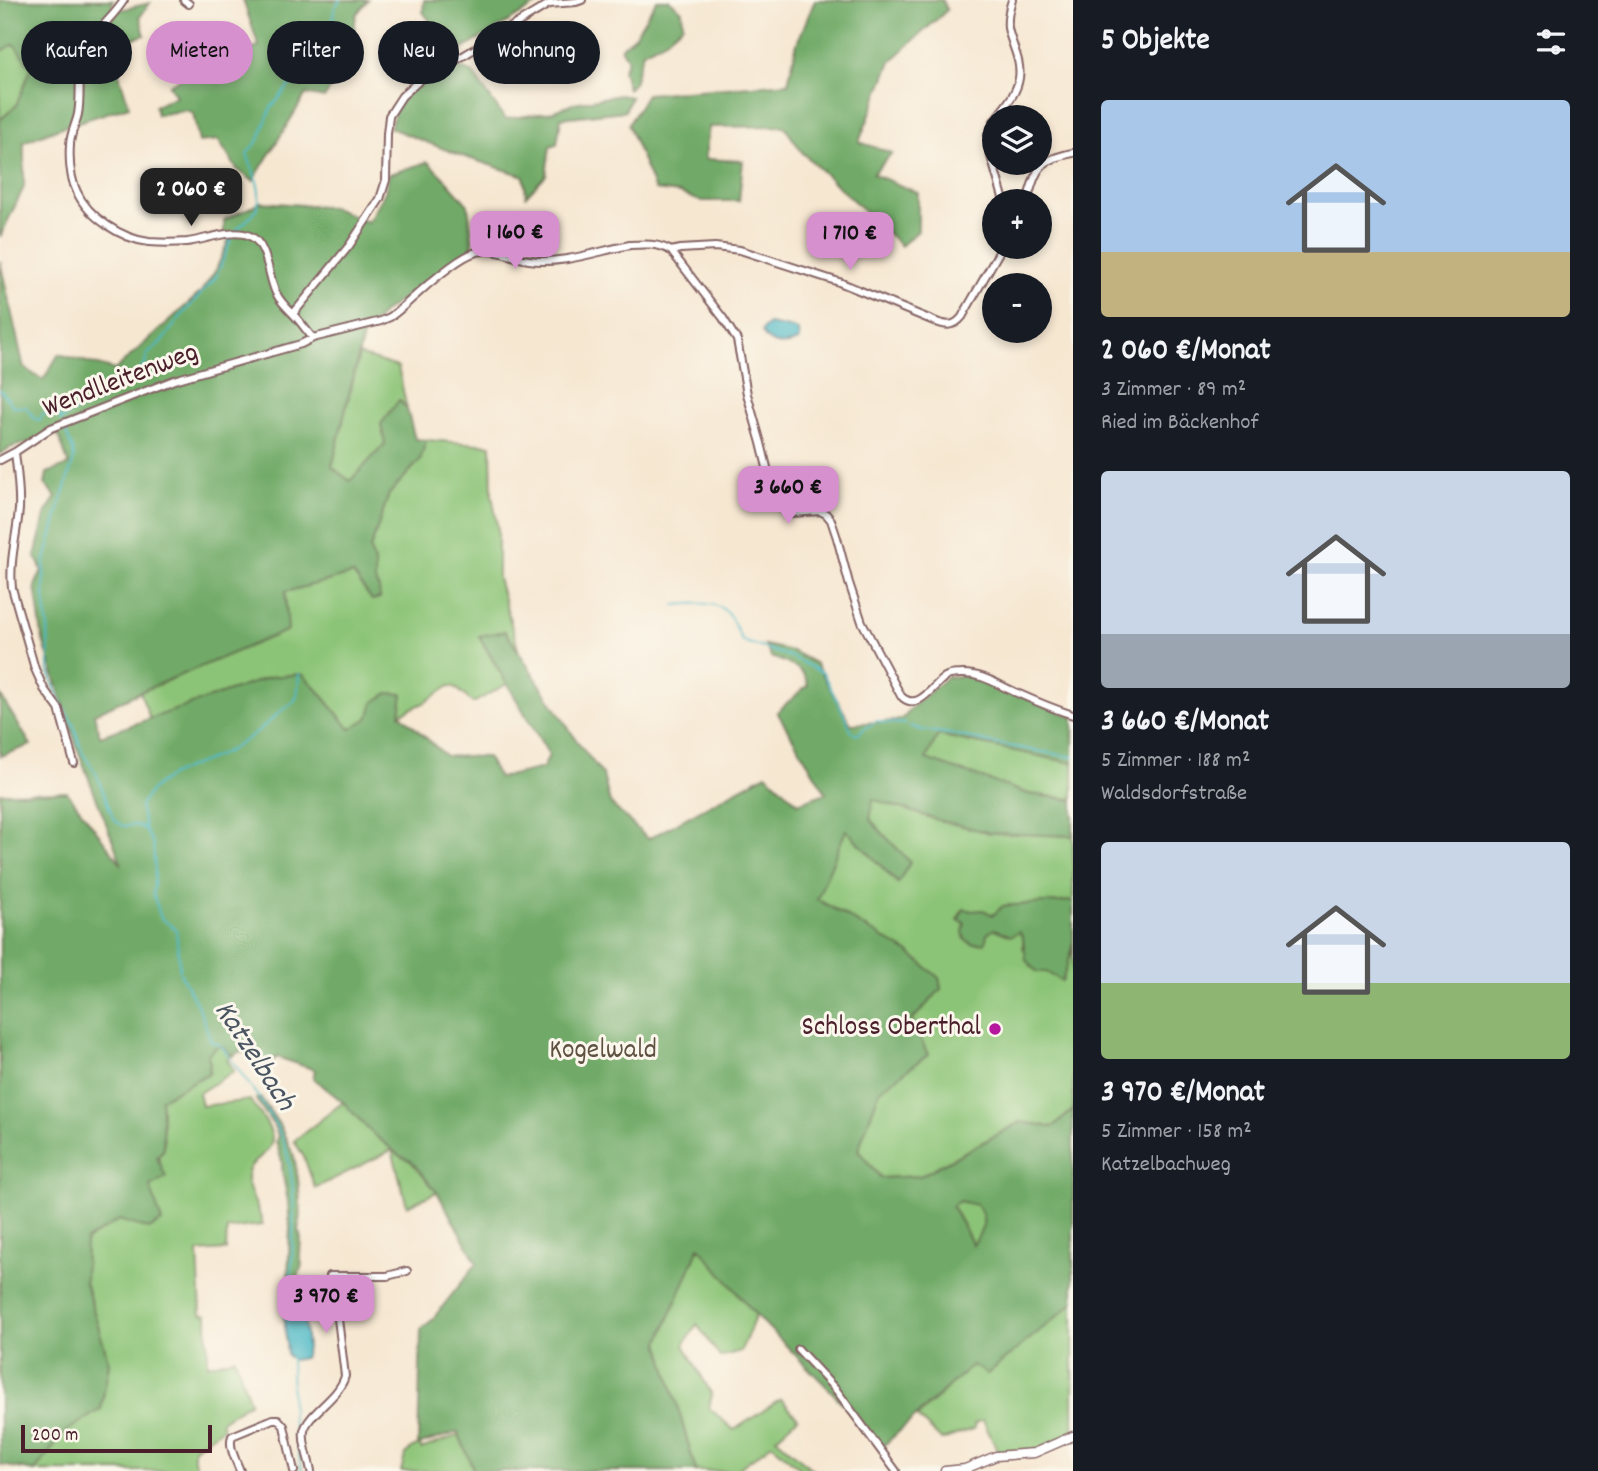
<!DOCTYPE html>
<html lang="de">
<meta charset="utf-8">
<style>
:root{--surface:#171b24;--page:#242831;--text:#f1f3f6;--muted:#9ea1a6;--accent:#d690ce}
body{margin:0;font-family:Dekko,sans-serif;background:var(--page);color:var(--text);height:100vh;display:flex;flex-direction:column;font-size:26px;white-space:nowrap}
*{box-sizing:border-box;margin:0}
p{font-size:23px;color:var(--muted)}
.icon{flex:none;width:38px;height:38px;fill:none;stroke:currentColor;stroke-width:2;stroke-linecap:round;stroke-linejoin:round}
.map{position:relative;flex:1;overflow:hidden}
.side{display:flex;flex-direction:column;background:var(--surface);width:525px}
.side>*{flex:none}
.guide{position:absolute;left:21px;top:21px;width:665px;height:63px;display:flex;gap:14px}
.controls{position:absolute;left:982px;top:105px;display:grid;gap:14px}
.controls a{display:grid;place-items:center;width:70px;height:70px;border-radius:50%;background:var(--surface);box-shadow:0 4px 10px #0003;font-size:35px}
.scale{position:absolute;left:21px;bottom:18px;width:191px;box-sizing:border-box;padding-left:7px;border:4px solid #4a1f2b;border-top:0;font-size:19px;line-height:24px;white-space:nowrap;color:#4a1f2b;-webkit-text-stroke:5px #fbf7ec;paint-order:stroke}
.price{position:absolute;translate:-50% -60px;padding:0 16px;border-radius:14px;background:var(--accent);color:#111;font-size:23px;line-height:46px;filter:drop-shadow(0 2px 4px #0008)}
.price::after{content:'';position:absolute;left:50%;top:42px;width:21px;height:16px;margin-left:-10px;background:inherit;clip-path:polygon(0 0,100% 0,50% 100%)}
.price.on{background:#222;color:#fff}
ul{padding:0;list-style:none}
li{display:grid;align-content:center;gap:14px;height:371px;padding:0 28px}
li span{display:grid;place-items:center;height:217px;border-radius:7px;color:#555}
li>.icon{margin-inline-start:auto}
span .icon{width:126px;height:126px;fill:#fffc;stroke-width:1}
li b{font-size:30px}
h2{display:flex;justify-content:space-between;align-items:center;height:84px;padding:0 28px;font-size:30px}
.tag{padding:0 24px;border-radius:32px;background:var(--surface);box-shadow:0 4px 10px #0003;font-size:24px;line-height:63px}
.tag.on{background:var(--accent);color:#111}
main{display:flex;flex:1;min-height:0}
.map>svg:first-child{display:block}
.green{fill:#8cc477;stroke:#6b7251;stroke-width:2}
.forest{fill:#71aa68;stroke:#5e644a;stroke-width:2;fill-rule:evenodd}
.water{fill:#4bb8c5;stroke:#4a6c78;stroke-width:2}
.lines{fill:none;stroke-linecap:round;stroke-linejoin:round}
.stream{stroke:#4bb8c5;stroke-width:2}
.minor-casing{stroke:#866565;stroke-width:10}
.tertiary-casing{stroke:#866565;stroke-width:11}
.minor{stroke:#fff;stroke-width:6}
.tertiary{stroke:#fff;stroke-width:8}
.poi-dot{fill:#b5179e;stroke:#fbf7ec;stroke-width:2.5}
.labels{text-anchor:middle;dominant-baseline:central;stroke-width:6;stroke-linejoin:round;paint-order:stroke}
.street-label{font-size:28px;fill:#4a1f2b;stroke:#fbf7ec}
.poi-label{font-size:28px;fill:#4a1f2b;stroke:#fbf7ec;text-anchor:end}
.park-label{font-size:28px;fill:#5e5142;stroke:#fbf7ec}
.water-label{font-size:30px;font-style:italic;fill:#4a5561;stroke:#fbf7ec}
</style>
<main>
<div class="map">
<svg width="1073" height="1471" viewBox="0 0 1073 1471">
<rect width="100%" height="100%" fill="#fbf7ec"/>
<filter id="ink" filterUnits="userSpaceOnUse"><feTurbulence type="fractalNoise" baseFrequency=".0143" numOctaves="2"/><feDisplacementMap in="SourceGraphic" scale="14" xChannelSelector="R" yChannelSelector="G"/><feConvolveMatrix kernelMatrix="1 2 1 2 8 2 1 2 1" color-interpolation-filters="sRGB"/></filter>
<filter id="wash" filterUnits="userSpaceOnUse"><feTurbulence type="fractalNoise" baseFrequency=".00686" numOctaves="4" result="noise"/><feDisplacementMap in="SourceGraphic" scale="28" xChannelSelector="R" yChannelSelector="G"/><feGaussianBlur stdDeviation="1.57" result="paint"/><feColorMatrix in="noise" values="0 0 0 0 0 0 0 0 0 0 0 0 0 0 0 0 0 1.4 0 .05"/><feComposite in="paint" operator="in"/></filter>
<g filter="url(#wash)">
<rect width="100%" height="100%" fill="#f6e7d1"/>
<path class="green" d="M14,44L32,68L16,106L0,120V52Z
M359,355L398,367L407,409L400,400L385,444L350,482L332,467Z
M426,440L491,445L492,495L498,530V578L519,652L505,631L479,637L507,684L473,703L455,687L449,686L424,703L400,714L368,718L350,730L317,689L301,674L270,677L150,719L140,692L287,630L285,592L353,574L372,599L379,589L375,581V566L370,549L389,494L420,460Z
M938,735L1073,763V799L1029,794L925,759Z
M872,799L938,820L991,833L1073,836V901L1003,906L993,915L983,910L972,911L965,909L961,912L958,920L987,934L994,928L1019,931L1023,938V948L1046,972L1062,980L1073,947V1110L1053,1127L1020,1122L920,1176L881,1178L858,1150L880,1090L928,1055L912,1020L941,989L939,978L909,953L817,899L846,829L897,883L910,863L870,819Z
M223,1046L230,1054L234,1055L227,1059L234,1071L199,1093L202,1106L250,1100C257,1110 267,1121 271,1133C278,1154 247,1157 247,1178C247,1189 260,1211 263,1225L227,1229L226,1250L198,1252L201,1314L207,1315L208,1365L235,1358L250,1402L221,1421L223,1428L194,1448V1460L198,1471H35L65,1432L101,1409L109,1363L85,1282L86,1240L119,1220L149,1229C149,1203 146,1170 164,1149L161,1099L209,1073L210,1064L207,1054L217,1047Z
M343,1102L371,1132L400,1156L411,1161L437,1192L407,1206L392,1150L315,1188L304,1157L294,1141Z
M959,1201L977,1205C989,1221 982,1231 973,1246L966,1231L952,1206Z
M699,1246L756,1315L741,1351L720,1357L697,1324L684,1345L712,1395L709,1408L734,1430L781,1399L798,1418L776,1438L814,1471H803L772,1444L735,1471H696L659,1342Z
M1073,1303V1434L1035,1451L999,1454L983,1420L974,1424L975,1428L942,1440L917,1417L972,1364L987,1374Z
M459,1435L474,1471H401C405,1456 404,1450 420,1445L421,1449Z"/>
<path class="forest" d="M0,0H113L111,12L150,3L140,17L145,35L110,45L129,106L56,129L24,142V187L0,237V120L16,106L31,68L14,44L0,52Z
M243,0H368L356,15L350,61L324,98L306,94L253,181L237,169L218,140L199,142L193,113L186,110L157,115L155,106L176,96L169,85L215,59L259,47Z
M424,0H544L455,54L423,12Z
M657,0H669L682,11L683,25L666,40L643,52L634,83L628,89L623,70L628,59L621,48L635,35Z
M815,0H942L947,10L891,61L859,142L892,153L873,174L918,193V231L901,246L802,152L784,126L709,127L705,159L743,161L739,201H700L680,193L655,190L628,125L647,94L788,83L797,43Z
M451,65L472,72L505,119L552,112L574,103L619,95L631,97L625,111L561,118L557,144L550,146L546,175L526,196L524,176L462,156L390,128C392,123 393,117 395,112C404,89 431,77 451,65Z
M428,162L447,181L468,205L473,247L384,312L363,336L332,467L350,481L385,444L381,424L399,400L407,409L415,439L426,440L420,460L389,494L370,549L375,566V581L379,589L380,598L372,600L353,574L285,592L288,630L140,692L94,714L100,736L270,677L302,674L317,689L350,729L368,718L373,703L388,693L403,694L400,714L446,756L487,757L499,778L543,768L549,755L479,636L505,631L579,744L603,775L610,803L648,839L766,774L798,803L826,793L777,712L808,685C802,665 788,664 771,657L765,645L792,651L816,664L851,724L896,721C903,718 907,716 910,709L947,677L972,675L1073,717V763L938,735L926,759L1029,794L1073,800V836L991,833L938,820L873,799L870,820L910,862L898,883L846,830L817,899L909,953L939,978L941,989L912,1020L928,1055L880,1090L858,1150L881,1178L920,1176L1021,1122L1053,1127L1073,1110V1303L987,1374L972,1365L882,1447L833,1393L756,1315L699,1247L659,1342L696,1471H474L458,1432L418,1445L421,1329L431,1321L477,1263L437,1192L411,1161L400,1156L371,1132L343,1102L313,1078L315,1070L277,1057L270,1064L241,1051L234,1055L230,1054L223,1047H217L208,1054L210,1064L209,1073L161,1099L164,1149L157,1157L166,1177L150,1186L162,1222L149,1229L119,1220L86,1240L85,1282L109,1363L101,1409L65,1432L35,1471L0,1465V793L67,792L122,865L76,745L42,637L35,586L42,570L35,556L46,512L56,497L45,484L47,473L69,465L58,434L12,447L0,454V261L24,368L43,380L59,354L115,370L200,293L216,270L229,239L224,233V220L261,202L331,207L368,222L385,192L389,174ZM959,1201L977,1205C989,1220 982,1231 973,1245L952,1206Z
M0,695L31,745L0,756Z
M1073,901V947L1062,981L1046,972H1037L1026,960L1023,938L1019,932L1011,936L994,929L987,934L985,943L973,944L965,940L963,932L965,923L958,920L964,909L972,911L983,910L993,915L1003,906Z
M261,1098L280,1126L294,1156L298,1179L301,1215L298,1230L301,1237L300,1255L302,1265L298,1278L288,1280L290,1227L288,1201L282,1171V1162L276,1141L278,1135L274,1126L256,1099Z"/>
<path class="water" d="M769,324L795,329L798,331L799,340C785,347 769,347 762,332L763,329Z
M301,1307L304,1311L307,1348L304,1358L293,1360L287,1355L284,1310L286,1308L290,1310Z"/>
<g class="lines">
<path class="stream" d="M236,230C243,224 252,217 256,209C265,193 252,169 247,154L259,139L271,108L293,81L316,63L322,56L333,21L334,9L340,0
M0,390L14,407H26L35,419L40,420L43,414H58L61,421
M61,421L68,414L99,401L112,389L134,378L145,364L147,355L163,340L181,316L216,277L232,237
M63,426L73,450L74,459L62,497L44,564V596L48,629L49,672L59,700L73,724L83,754L96,773L114,820L123,826L136,825L145,829L153,844L155,872L153,894L161,918L176,929L180,973L200,1010L211,1041L220,1045L226,1052C243,1078 270,1109 282,1138C302,1187 290,1258 290,1310
M675,605C692,604 718,599 729,615C734,623 738,632 742,641L792,657L823,673L847,720L851,731L857,735L865,728L877,721C886,724 896,722 906,724
M910,726L922,730L958,735L986,742L1073,757
M145,828L140,806C160,770 197,767 230,750C249,739 266,725 282,710C286,706 292,705 295,700C299,694 298,682 299,674
M291,1358L292,1418L302,1471"/>
</g>
</g>
<g filter="url(#ink)">
<g class="lines">
<defs>
<path id="minor" d="M124,0C113,18 94,31 85,51C76,71 82,93 78,114C76,124 70,134 70,145C69,160 70,178 77,192C88,217 122,239 149,242C162,243 174,243 187,242C205,240 233,228 250,236C268,244 268,277 276,293C280,301 286,307 292,313C300,321 306,330 313,338
M184,0L189,4
M997,117C1006,105 1017,93 1019,78C1022,61 1011,44 1008,28C1007,18 1009,9 1012,0
M994,121L988,135V146L1004,201
M1027,201C1037,169 1037,160 1073,153
M671,251L680,249L715,247L740,250L839,282L934,321C946,326 954,327 962,317L1002,247
M293,314L349,246L380,199L386,180L387,134L389,116L402,96L420,80L448,65L549,4L576,2L582,0
M15,452C17,471 20,490 19,509C17,535 9,561 12,588L35,669L44,689L59,709L74,763
M0,460L15,452L51,428L174,380L301,344L313,338L381,321L390,317C399,311 407,303 415,296C428,284 455,261 471,254C492,245 508,257 529,260C562,265 598,251 630,245C644,244 659,243 671,251L723,318L737,340L747,394L761,443L774,496L778,505L784,510L792,513L820,511L826,514L831,520L837,538L849,583L862,622L901,696C918,713 933,685 945,677C950,674 956,674 961,674C982,673 998,685 1017,693C1035,701 1054,709 1073,715
M798,1349L837,1391L896,1471
M240,1471C236,1460 228,1447 232,1436L273,1419H278L284,1426L294,1471
M311,1471C309,1459 302,1443 304,1431C308,1413 339,1398 345,1376L334,1286L330,1276H387L407,1271"/>
<path id="tertiary" d="M945,1471L965,1469L996,1456L1034,1453L1073,1436"/>
</defs>
<use href="#minor" class="minor-casing"/>
<use href="#tertiary" class="tertiary-casing"/>
<use href="#minor" class="minor"/>
<use href="#tertiary" class="tertiary"/>
</g>
</g>
<circle class="poi-dot" cx="995" cy="1029" r="7"/>
<g class="labels">
<g class="street-label">
<text transform="translate(121 382) rotate(-21)">Wendlleitenweg</text>
</g>
<g class="poi-label">
<text x="981" y="1029">Schloss Oberthal</text>
</g>
<g class="park-label">
<text x="603" y="1052">Kogelwald</text>
</g>
<g class="water-label">
<text transform="translate(253 1057) rotate(57)">Katzelbach</text>
</g>
</g>
</svg>
<div class="controls">
<a><svg class="icon" aria-label="layers" viewBox="0 0 24 24"><path d="M12 4l9 5-9 5-9-5zM3 14l9 5 9-5"/></svg></a>
<a>+</a>
<a>−</a>
</div>
<div class="scale">200 m</div>
<b class="price on" style="left:191px;top:228px">2 060 €</b>
<b class="price" style="left:515px;top:271px">1 160 €</b>
<b class="price" style="left:850px;top:272px">1 710 €</b>
<b class="price" style="left:788px;top:526px">3 660 €</b>
<b class="price" style="left:326px;top:1335px">3 970 €</b>
<div class="guide">
<a class="tag">Kaufen</a>
<a class="tag on">Mieten</a>
<a class="tag">Filter</a>
<a class="tag">Neu</a>
<a class="tag">Wohnung</a>
</div>
</div>
<section class="side">
<h2>5 Objekte<svg class="icon" aria-label="filters" viewBox="0 0 24 24"><path d="M4 7h16M4 17h16"/><circle cx="9" cy="7" r="2"/><circle cx="15" cy="17" r="2"/></svg></h2>
<ul>
<li><span style="background:linear-gradient(#a9c7e8 70%,#c2b280 0)"><svg class="icon" aria-label="home" viewBox="0 0 24 24"><path d="M3 11l9-7 9 7M6 9v11h12V9"/></svg></span><div><b>2 060 €/Monat</b><p>3 Zimmer · 89 m²</p><p>Ried im Bäckenhof</p></div></li>
<li><span style="background:linear-gradient(#c9d6e8 75%,#9aa5b1 0)"><svg class="icon" aria-label="home" viewBox="0 0 24 24"><path d="M3 11l9-7 9 7M6 9v11h12V9"/></svg></span><div><b>3 660 €/Monat</b><p>5 Zimmer · 188 m²</p><p>Waldsdorfstraße</p></div></li>
<li><span style="background:linear-gradient(#c9d6e8 65%,#8fb573 0)"><svg class="icon" aria-label="home" viewBox="0 0 24 24"><path d="M3 11l9-7 9 7M6 9v11h12V9"/></svg></span><div><b>3 970 €/Monat</b><p>5 Zimmer · 158 m²</p><p>Katzelbachweg</p></div></li>
</ul>
</section>
</main>
